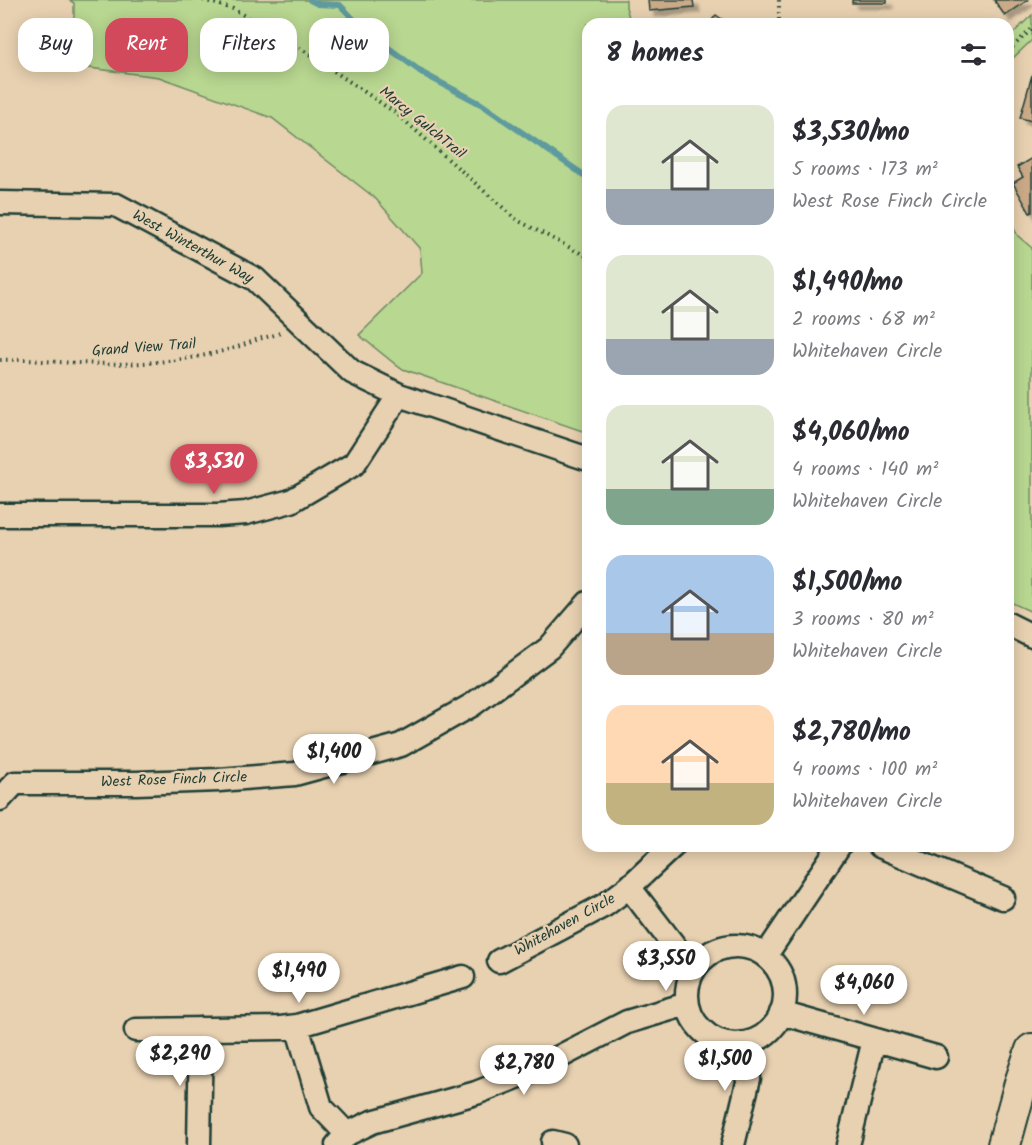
<!DOCTYPE html>
<meta charset="utf-8">
<style>
:root{--surface:#fff;--page:#f2f2f3;--text:#2b2b33;--muted:#7c7c81;--accent:#d1495b}
body{margin:0;font-family:Kalam,sans-serif;background:var(--page);color:var(--text);height:100vh;display:flex;flex-direction:column;font-size:22px;white-space:nowrap}
*{box-sizing:border-box;margin:0}
p{font-size:20px;color:var(--muted)}
.icon{flex:none;width:33px;height:33px;fill:none;stroke:currentColor;stroke-width:2;stroke-linecap:round;stroke-linejoin:round}
.map{position:relative;flex:1;overflow:hidden}
.panel{position:absolute;left:582px;top:18px;width:432px;height:834px;display:flex;flex-direction:column;background:var(--surface);border-radius:18px;box-shadow:0 3px 15px #0003}
.panel>*{flex:none}
.top-card{position:absolute;left:18px;top:18px;width:474px;height:54px;display:flex;gap:12px}
.price{position:absolute;translate:-50% -51px;padding:0 14px;border-radius:21px;background:#fff;color:#222;font-size:20px;line-height:39px;filter:drop-shadow(0 2px 3px #0008)}
.price::after{content:'';position:absolute;left:50%;top:36px;width:18px;height:14px;margin-left:-9px;background:inherit;clip-path:polygon(0 0,100% 0,50% 100%)}
.price.active{background:var(--accent);color:#fff}
ul{padding:0;list-style:none}
li{display:flex;align-items:center;gap:18px;height:150px;padding:0 24px}
li span{display:grid;place-items:center;flex:none;width:168px;height:120px;border-radius:18px;color:#555}
li>.icon{margin-inline-start:auto}
span .icon{width:72px;height:72px;fill:#fffc;stroke-width:1}
li b{font-size:26px}
h2{display:flex;justify-content:space-between;align-items:center;height:72px;padding:0 24px;font-size:26px}
.chip{padding:0 21px;border-radius:18px;background:var(--surface);box-shadow:0 3px 15px #0003;font-size:21px;line-height:54px}
.chip.active{background:var(--accent);color:#fff}
.map>svg:first-child{display:block}
.green{fill:#b8d790;stroke:#6c8a62;stroke-width:1.5}
.lines{fill:none;stroke-linecap:round;stroke-linejoin:round}
.stream{stroke:#5f9a9e;stroke-width:6}
.building{fill:#cbaa88;stroke:#1f3d34;stroke-width:1.5;filter:url(#shadow)}
.street-casing{stroke:#1f3d34;stroke-width:27}
.secondary-casing{stroke:#1f3d34;stroke-width:36}
.path{stroke:#1f3d34;stroke-width:4;stroke-dasharray:1.5 4.5;stroke-linecap:butt}
.street{stroke:#e8d1b1;stroke-width:22}
.secondary{stroke:#e8d1b1;stroke-width:32}
.labels{text-anchor:middle;dominant-baseline:central;stroke-width:4.5;stroke-linejoin:round;paint-order:stroke}
.street-label{font-size:15px;fill:#1f3d34;stroke:#e8d1b1}
</style>
<div class="map">
<svg width="1032" height="1145" viewBox="0 0 1032 1145">
<defs>
<filter id="shadow"><feDropShadow dx="5.5" dy="5.5" stdDeviation="1.5" flood-color="#0004"/></filter>
</defs>
<rect width="100%" height="100%" fill="#e8d1b1"/>
<filter id="ink" filterUnits="userSpaceOnUse"><feTurbulence type="fractalNoise" baseFrequency=".0167" numOctaves="2"/><feDisplacementMap in="SourceGraphic" scale="12" xChannelSelector="R" yChannelSelector="G"/><feConvolveMatrix kernelMatrix="1 2 1 2 8 2 1 2 1" color-interpolation-filters="sRGB"/></filter>
<g filter="url(#ink)">
<path class="green" d="M69,0H626V7L631,24H588V433L400,368L359,335L422,273L420,249L375,198L272,118L159,77L74,66V3Z
M1032,15V40L1012,59L1008,69V38Z
M1008,218L1018,236L1032,248V612L1008,601Z"/>
<g class="lines">
<path class="stream" d="M310,0L318,4L340,5L364,30L424,74L481,104L588,178"/>
</g>
<path class="building" d="M648,0H693L694,7L649,11Z
M852,0H887V3H852Z
M994,0H1028L1005,16Z
M716,15L729,24H709Z
M1032,75V121L1020,118Z
M1032,158V212L1030,213L1013,183L1023,177L1017,167Z"/>
<g class="lines">
<defs>
<path id="street" d="M0,203L116,205L255,279L352,372L399,395L588,459
M0,515H218L246,513L291,501L354,464L399,395
M1008,624L1032,636
M0,799L15,783H137L219,780L295,774L401,745L472,705L549,648L588,603
M880,846L1003,898
M629,887L693,970
M687 995a49 49 0 1 1 98 0a49 49 0 1 1-98 0Z
M766,955L839,846
M499,961L605,905L629,887L673,846
M781,1013L936,1057
M297,1026L321,1107L347,1134
M136,1030L281,1028L297,1026L463,977
M553,1142L565,1145
M199,1145L201,1029
M337,1145L347,1134L372,1122L476,1093L532,1071L627,1022L687,1004
M733,1145L749,1078L748,1043
M848,1145L874,1040"/>
<path id="secondary" d="M1004,1145L1021,1083L1032,1050"/>
</defs>
<use href="#street" class="street-casing"/>
<use href="#secondary" class="secondary-casing"/>
<path class="path" d="M203,0L233,9L303,50L397,114L517,220L588,257
M779,0V24
M1008,51L1032,29
M0,360C26,359 52,362 78,363C136,366 200,362 254,341C262,337 271,337 280,333"/>
<use href="#street" class="street"/>
<use href="#secondary" class="secondary"/>
</g>
</g>
<g class="labels">
<g class="street-label">
<text transform="translate(422 123) rotate(39)">Marcy GulchTrail</text>
<text transform="translate(193 247) rotate(29)">West Winterthur Way</text>
<text transform="translate(144 348) rotate(-4)">Grand View Trail</text>
<text transform="translate(174 780) rotate(-2)">West Rose Finch Circle</text>
<text transform="translate(565 925) rotate(-29)">Whitehaven Circle</text>
</g>
</g>
</svg>
<b class="price active" style="left:214px;top:495px">$3,530</b>
<b class="price" style="left:334px;top:785px">$1,400</b>
<b class="price" style="left:666px;top:992px">$3,550</b>
<b class="price" style="left:299px;top:1004px">$1,490</b>
<b class="price" style="left:864px;top:1016px">$4,060</b>
<b class="price" style="left:180px;top:1087px">$2,290</b>
<b class="price" style="left:725px;top:1092px">$1,500</b>
<b class="price" style="left:524px;top:1096px">$2,780</b>
<div class="top-card">
<a class="chip">Buy</a>
<a class="chip active">Rent</a>
<a class="chip">Filters</a>
<a class="chip">New</a>
</div>
<section class="panel">
<h2>8 homes<svg class="icon" aria-label="filters" viewBox="0 0 24 24"><path d="M4 7h16M4 17h16"/><circle cx="9" cy="7" r="2"/><circle cx="15" cy="17" r="2"/></svg></h2>
<ul>
<li><span style="background:linear-gradient(#dfe7d0 70%,#9aa5b1 0)"><svg class="icon" aria-label="home" viewBox="0 0 24 24"><path d="M3 11l9-7 9 7M6 9v11h12V9"/></svg></span><div><b>$3,530/mo</b><p>5 rooms · 173 m²</p><p>West Rose Finch Circle</p></div></li>
<li><span style="background:linear-gradient(#dfe7d0 70%,#9aa5b1 0)"><svg class="icon" aria-label="home" viewBox="0 0 24 24"><path d="M3 11l9-7 9 7M6 9v11h12V9"/></svg></span><div><b>$1,490/mo</b><p>2 rooms · 68 m²</p><p>Whitehaven Circle</p></div></li>
<li><span style="background:linear-gradient(#dfe7d0 70%,#7fa58c 0)"><svg class="icon" aria-label="home" viewBox="0 0 24 24"><path d="M3 11l9-7 9 7M6 9v11h12V9"/></svg></span><div><b>$4,060/mo</b><p>4 rooms · 140 m²</p><p>Whitehaven Circle</p></div></li>
<li><span style="background:linear-gradient(#a9c7e8 65%,#b9a48a 0)"><svg class="icon" aria-label="home" viewBox="0 0 24 24"><path d="M3 11l9-7 9 7M6 9v11h12V9"/></svg></span><div><b>$1,500/mo</b><p>3 rooms · 80 m²</p><p>Whitehaven Circle</p></div></li>
<li><span style="background:linear-gradient(#ffd9b3 65%,#c2b280 0)"><svg class="icon" aria-label="home" viewBox="0 0 24 24"><path d="M3 11l9-7 9 7M6 9v11h12V9"/></svg></span><div><b>$2,780/mo</b><p>4 rooms · 100 m²</p><p>Whitehaven Circle</p></div></li>
</ul>
</section>
</div>
